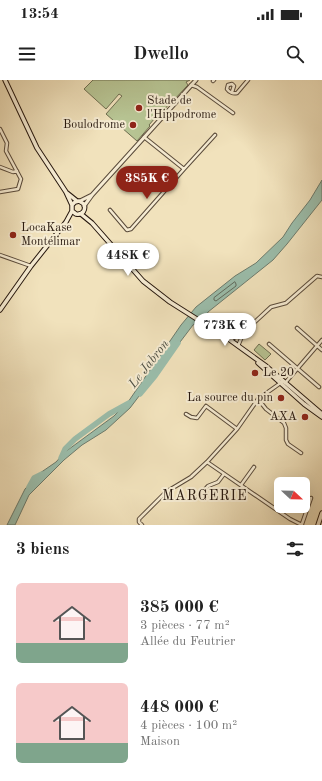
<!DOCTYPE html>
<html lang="fr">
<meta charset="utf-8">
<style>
:root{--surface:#fff;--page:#f2f2f2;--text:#222;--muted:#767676;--accent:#8f2418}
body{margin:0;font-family:"Old Standard TT",serif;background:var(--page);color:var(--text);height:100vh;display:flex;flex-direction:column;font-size:15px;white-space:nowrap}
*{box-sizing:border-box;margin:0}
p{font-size:13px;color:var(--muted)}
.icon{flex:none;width:22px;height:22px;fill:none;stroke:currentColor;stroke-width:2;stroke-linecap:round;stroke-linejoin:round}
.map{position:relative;height:445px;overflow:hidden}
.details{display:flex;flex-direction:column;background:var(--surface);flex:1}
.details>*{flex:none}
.needle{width:26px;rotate:112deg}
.buttons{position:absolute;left:274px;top:397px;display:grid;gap:8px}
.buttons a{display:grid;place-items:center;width:36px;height:36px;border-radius:6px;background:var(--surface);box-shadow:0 4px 16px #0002;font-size:20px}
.price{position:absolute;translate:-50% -34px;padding:0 9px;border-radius:14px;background:#fff;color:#222;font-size:13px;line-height:26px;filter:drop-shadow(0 1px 2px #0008)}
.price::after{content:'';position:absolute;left:50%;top:24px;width:12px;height:9px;margin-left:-6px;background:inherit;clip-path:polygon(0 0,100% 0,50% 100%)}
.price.selected{background:var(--accent);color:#fff}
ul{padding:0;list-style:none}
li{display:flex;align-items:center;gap:12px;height:100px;padding:0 16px}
li span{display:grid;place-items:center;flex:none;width:112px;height:80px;border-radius:6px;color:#555}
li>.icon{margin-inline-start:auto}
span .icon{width:48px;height:48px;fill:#fffc;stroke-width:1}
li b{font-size:17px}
h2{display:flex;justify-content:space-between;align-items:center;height:48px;padding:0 16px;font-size:17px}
.status{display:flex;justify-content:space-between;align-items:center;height:28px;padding:0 20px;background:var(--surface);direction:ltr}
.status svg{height:11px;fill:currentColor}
header{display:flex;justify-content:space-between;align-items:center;height:52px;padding:0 16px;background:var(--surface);font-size:18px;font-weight:800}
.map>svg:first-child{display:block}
.green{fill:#b7c493;stroke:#6e6e50}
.water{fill:#9bbeac;stroke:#6c7b6d}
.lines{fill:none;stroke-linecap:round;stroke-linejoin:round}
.shore{stroke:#606a5d;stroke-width:1}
.river{stroke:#9bbeac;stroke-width:5.5}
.minor-casing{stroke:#594a3a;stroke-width:4.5}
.tertiary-casing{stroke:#594a3a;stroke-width:5}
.secondary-casing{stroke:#26170e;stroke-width:5.5}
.minor{stroke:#f6ecd3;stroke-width:2.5}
.tertiary{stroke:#f6ecd3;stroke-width:3}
.secondary{stroke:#f6ecd3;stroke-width:3.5}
.poi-dot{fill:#8f2418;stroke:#f6ecd3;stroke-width:1.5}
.labels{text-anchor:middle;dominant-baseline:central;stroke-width:4;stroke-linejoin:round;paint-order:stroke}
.poi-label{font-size:12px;fill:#26170e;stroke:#f6ecd3;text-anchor:start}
.water-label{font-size:13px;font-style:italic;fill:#4f5145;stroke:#f6ecd3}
.quarter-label{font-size:14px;letter-spacing:1px;fill:#26170e;stroke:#f6ecd3}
</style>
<div class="status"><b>13:54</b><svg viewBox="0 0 49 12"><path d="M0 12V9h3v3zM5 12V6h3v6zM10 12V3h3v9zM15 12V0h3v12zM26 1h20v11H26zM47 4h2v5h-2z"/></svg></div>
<header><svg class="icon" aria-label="menu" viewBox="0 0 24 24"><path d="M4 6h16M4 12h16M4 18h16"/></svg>Dwello<svg class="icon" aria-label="search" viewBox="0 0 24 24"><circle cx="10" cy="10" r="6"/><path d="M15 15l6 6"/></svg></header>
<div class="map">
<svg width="322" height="445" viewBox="0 0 322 445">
<rect width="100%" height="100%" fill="#f1e2bc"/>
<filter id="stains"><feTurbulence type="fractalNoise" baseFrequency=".005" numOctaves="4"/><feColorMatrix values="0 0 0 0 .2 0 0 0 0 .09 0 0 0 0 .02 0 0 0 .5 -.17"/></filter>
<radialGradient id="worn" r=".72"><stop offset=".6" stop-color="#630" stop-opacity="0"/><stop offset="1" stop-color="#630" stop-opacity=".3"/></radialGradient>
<path class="green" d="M93,0H190L186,2L188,5L172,22H171L162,32L161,31L149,45L150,46L137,61L106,34L122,16L119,14L106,29L84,9Z
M259,264L271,274L265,280L254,270Z"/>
<path class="water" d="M322,100V120L287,164L273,180L208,232L205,238L193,245L130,328L106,350L82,365L64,380L29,415L15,445H7L25,409L40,393L56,382L65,372L114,336L128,322L181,245L196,227L235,196L256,183L283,157L292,143L310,120Z"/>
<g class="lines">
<path class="shore" d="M235,202L236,204V206L216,221L214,220V218Z"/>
<path class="river" d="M140,314L155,296L178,263
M61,378L65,369L75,359L109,334L129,323
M29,407L34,398L42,394"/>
<defs>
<path id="minor" d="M213,1L214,0
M191,5L197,7L233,33
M232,12L234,6L232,4L228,5L227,9C229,12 233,14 237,13L248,0
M0,49L7,63L6,71L21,99L18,109L0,112
M144,57L184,89L215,55
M0,87L13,92L17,91
M110,130L127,150L131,149L184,89
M0,175L31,186
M297,248L322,270
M230,260L244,252L271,227L286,223L317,196L322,197
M269,264L319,307
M238,266L243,254
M285,303L322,260
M258,319L266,329L284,343L286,348V360L288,364L301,373
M186,334L191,337L197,338L206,326L237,349
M207,382L290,439L302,445
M241,405L254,387
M199,416L208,406L218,402L224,394
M302,444L311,418
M142,445L139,442V439L166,412L191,397L207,382L237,349L258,319L282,302"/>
<path id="tertiary" d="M80,121L92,115
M84,126L92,115L196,0"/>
<path id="secondary" d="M67,113L77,121
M72,125L75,122L79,121L84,124C86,130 83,135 76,134L72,131
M81,134L92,143L143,201L170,222L230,260L266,286L322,334
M0,230L31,186L66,142L72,131V125L66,112L37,68L5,0
M258,283L304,324L322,337
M318,445L322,433"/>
</defs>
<use href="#minor" class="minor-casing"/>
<use href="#tertiary" class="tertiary-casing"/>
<use href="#secondary" class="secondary-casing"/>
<use href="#minor" class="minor"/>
<use href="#tertiary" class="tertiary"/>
<use href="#secondary" class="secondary"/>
</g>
<g class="poi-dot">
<circle cx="139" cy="28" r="4"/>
<circle cx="133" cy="45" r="4"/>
<circle cx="13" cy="155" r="4"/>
<circle cx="255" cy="293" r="4"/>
<circle cx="281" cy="318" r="4"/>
<circle cx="305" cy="337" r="4"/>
</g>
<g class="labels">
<g class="poi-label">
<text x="147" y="21">Stade de<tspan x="147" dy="14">l'Hippodrome</tspan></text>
<text x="125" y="45" text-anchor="end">Boulodrome</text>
<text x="21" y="148">LocaKase<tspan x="21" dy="14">Montélimar</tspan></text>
<text x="263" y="293">Le 20</text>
<text x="273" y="318" text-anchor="end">La source du pin</text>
<text x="297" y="337" text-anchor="end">AXA</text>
</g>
<g class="water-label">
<text transform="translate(149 284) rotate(-52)">Le Jabron</text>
</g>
<g class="quarter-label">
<text x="205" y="416">MARGERIE</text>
</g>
</g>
<rect width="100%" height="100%" filter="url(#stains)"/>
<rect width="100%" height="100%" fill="url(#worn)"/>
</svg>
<div class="buttons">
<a><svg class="needle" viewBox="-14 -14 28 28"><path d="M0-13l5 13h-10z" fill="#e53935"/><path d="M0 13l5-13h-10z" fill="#767676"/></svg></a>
</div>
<b class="price selected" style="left:147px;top:120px">385K €</b>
<b class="price" style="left:128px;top:197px">448K €</b>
<b class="price" style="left:225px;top:267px">773K €</b>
</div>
<section class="details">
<h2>3 biens<svg class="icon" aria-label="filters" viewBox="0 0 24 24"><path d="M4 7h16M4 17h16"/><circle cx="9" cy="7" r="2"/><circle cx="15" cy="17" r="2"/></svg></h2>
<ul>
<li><span style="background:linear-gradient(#f6c9c9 75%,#7fa58c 0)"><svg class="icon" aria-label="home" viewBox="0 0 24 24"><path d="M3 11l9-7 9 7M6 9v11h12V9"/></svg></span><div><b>385 000 €</b><p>3 pièces · 77 m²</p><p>Allée du Feutrier</p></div></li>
<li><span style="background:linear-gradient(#f6c9c9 75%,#7fa58c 0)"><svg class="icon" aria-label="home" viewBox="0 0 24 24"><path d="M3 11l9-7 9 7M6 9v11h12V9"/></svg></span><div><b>448 000 €</b><p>4 pièces · 100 m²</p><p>Maison</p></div></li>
</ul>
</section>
